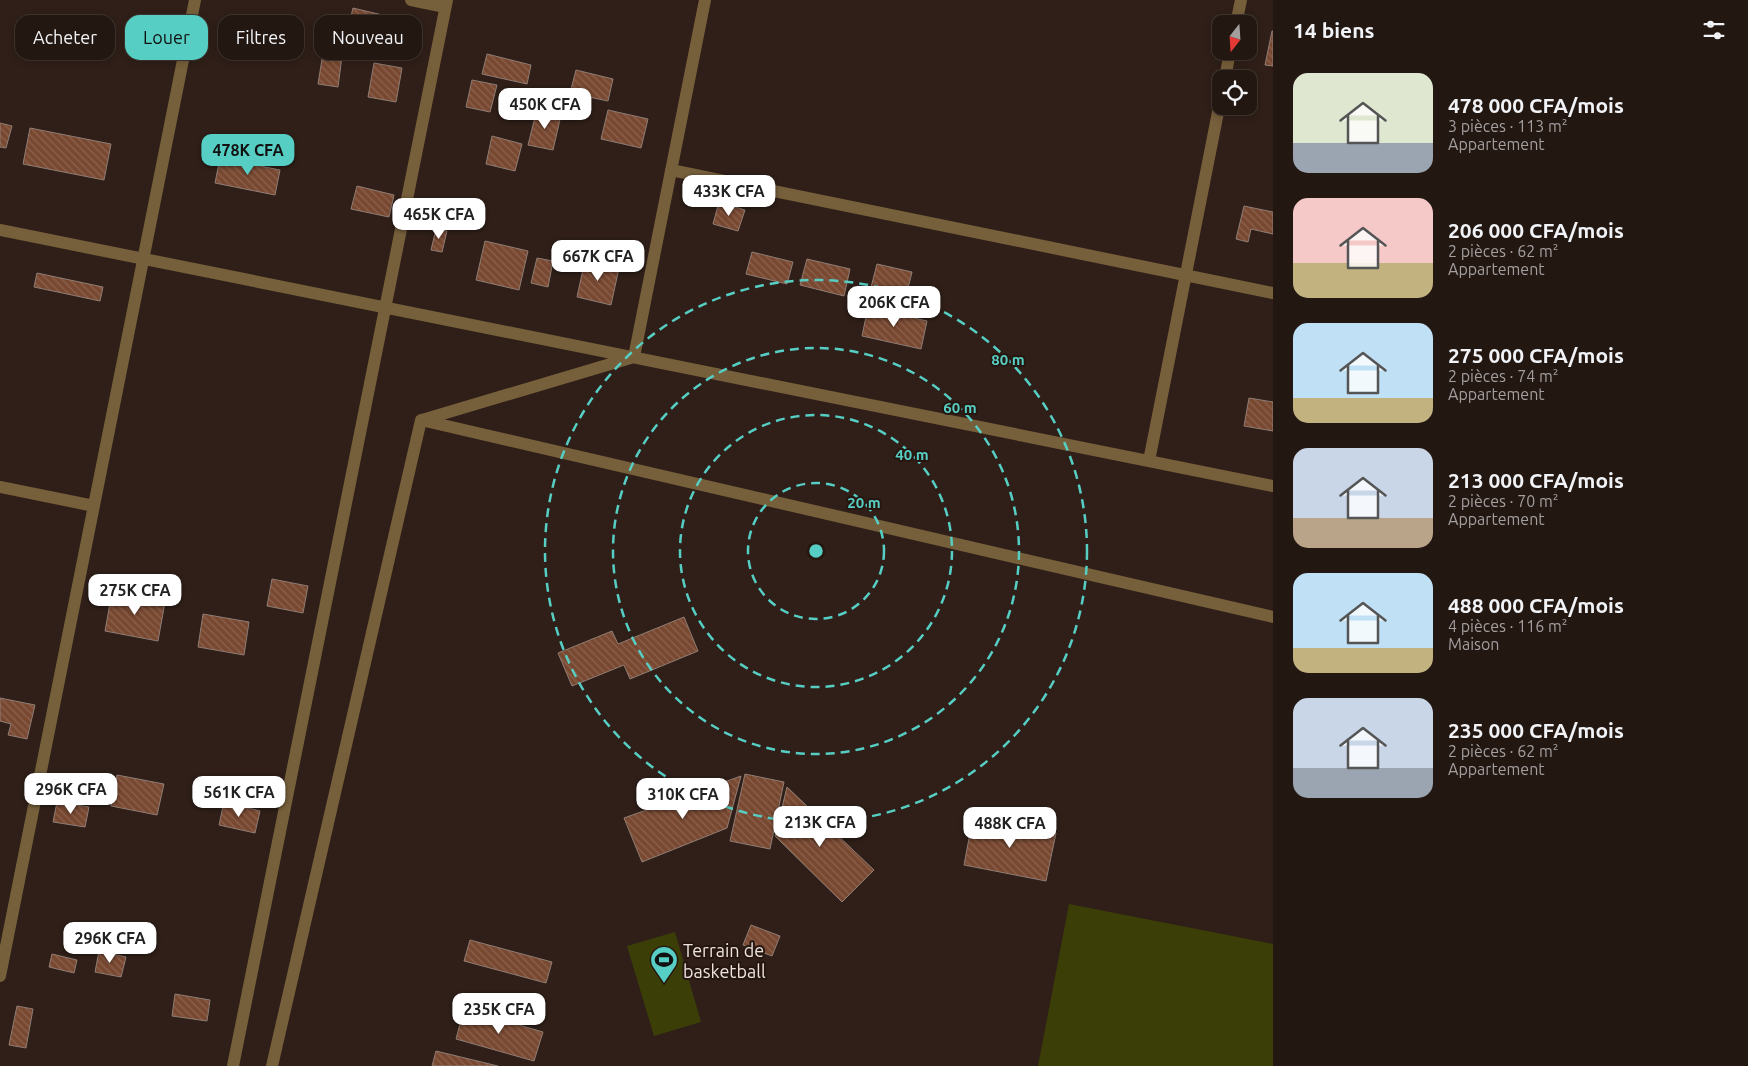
<!DOCTYPE html>
<html lang="fr">
<meta charset="utf-8">
<style>
:root{--surface:#231712;--page:#2f2420;--text:#f1f3f6;--muted:#a39f9f;--line:#403632;--accent:#56cec4}
body{margin:0;font-family:Ubuntu,sans-serif;background:var(--page);color:var(--text);height:100vh;display:flex;flex-direction:column;font-size:19px;white-space:nowrap}
*{box-sizing:border-box;margin:0}
p{font-size:16px;color:var(--muted)}
.icon{flex:none;width:28px;height:28px;fill:none;stroke:currentColor;stroke-width:2;stroke-linecap:round;stroke-linejoin:round}
.map{position:relative;flex:1;overflow:hidden}
.sheet{display:flex;flex-direction:column;background:var(--surface);width:475px}
.sheet>*{flex:none}
.top-card{position:absolute;left:15px;top:15px;width:475px;height:45px;display:flex;gap:10px}
.needle{width:32px;rotate:197deg}
.controls{position:absolute;left:1212px;top:15px;display:grid;gap:10px}
.controls a{display:grid;place-items:center;width:45px;height:45px;border-radius:10px;background:var(--surface);box-shadow:0 2px 8px #0003,0 0 0 1px var(--line);font-size:25px}
.price{position:absolute;translate:-50% -42px;padding:0 11px;border-radius:10px;background:#fff;color:#222;font-size:16px;line-height:32px;filter:drop-shadow(0 1px 2px #0008)}
.price::after{content:'';position:absolute;left:50%;top:30px;width:15px;height:11px;margin-left:-8px;background:inherit;clip-path:polygon(0 0,100% 0,50% 100%)}
.price.selected{background:var(--accent);color:#111}
ul{padding:0;list-style:none}
li{display:flex;align-items:center;gap:15px;height:125px;padding:0 20px}
li span{display:grid;place-items:center;flex:none;width:140px;height:100px;border-radius:15px;color:#555}
li>.icon{margin-inline-start:auto}
span .icon{width:60px;height:60px;fill:#fffc;stroke-width:1}
li b{font-size:21px}
h2{display:flex;justify-content:space-between;align-items:center;height:60px;padding:0 20px;font-size:21px}
.tag{padding:0 18px;border-radius:15px;background:var(--surface);box-shadow:0 2px 8px #0003,0 0 0 1px var(--line);font-size:18px;line-height:45px}
.tag.selected{background:var(--accent);color:#111}
main{display:flex;flex:1;min-height:0}
.map>svg:first-child{display:block}
.park{fill:#3b3e07}
.building{fill:url(#building-back-hatch);stroke:#907d74}
.lines{fill:none;stroke-linecap:round;stroke-linejoin:round}
.minor{stroke:#765f3b;stroke-width:12}
.ring{fill:none;stroke:#56cec4;stroke-width:2.5;stroke-dasharray:9 6}
.labels{text-anchor:middle;dominant-baseline:central;stroke-width:4;stroke-linejoin:round;paint-order:stroke}
.poi-label{font-size:18px;fill:#eee3de;stroke:#25160f;text-anchor:start}
.centre{fill:#56cec4;stroke:#25160f;stroke-width:2.5}
.ring-label{font-size:15px;text-anchor:middle;font-weight:bold;fill:#56cec4;stroke:#25160f;stroke-width:4;stroke-linejoin:round;paint-order:stroke}
</style>
<main>
<div class="map">
<svg width="1273" height="1066" viewBox="0 0 1273 1066">
<defs>
<pattern id="building-back-hatch" width="6" height="6" patternUnits="userSpaceOnUse" patternTransform="scale(1.25)"><rect width="6" height="6" fill="#784831"/><path d="M-1 5l2 2M0 0l6 6M5-1l2 2" fill="none" stroke="#8c624e"/></pattern>
</defs>
<rect width="100%" height="100%" fill="#2f1f18"/>
<path class="park" d="M1069,904L1273,944V1066H1038Z
M675,932L701,1022L654,1036L627,946Z"/>
<path class="building" d="M353,8L412,22L407,47L347,33Z
M1272,31H1273V66L1265,65Z
M323,53L342,56L338,87L318,84Z
M487,54L531,65L527,84L482,74Z
M374,63L402,68L396,102L368,97Z
M576,70L613,79L608,101L570,93Z
M472,80L497,85L490,112L466,107Z
M537,109L561,115L553,150L528,145Z
M608,110L648,119L641,148L601,139Z
M0,123L12,126L6,148L0,147Z
M30,128L111,144L104,180L23,164Z
M492,136L522,144L515,171L486,164Z
M220,158L280,170L275,195L215,183Z
M357,186L394,195L389,217L351,209Z
M719,202L745,210L738,231L713,224Z
M1244,206L1273,212V234L1251,229L1248,242L1236,239Z
M436,229L447,231L442,252L431,250Z
M485,241L528,251L519,290L476,280Z
M752,252L793,262L787,284L746,274Z
M537,258L553,261L548,287L531,283Z
M807,259L850,269L844,296L800,285Z
M585,260L619,268L611,305L577,297Z
M877,264L912,272L903,308L868,299Z
M37,273L103,287L100,301L34,287Z
M868,307L927,321L921,349L862,336Z
M1249,398L1273,402V431L1244,426Z
M272,579L308,586L303,613L267,606Z
M112,592L165,602L158,641L105,631Z
M203,614L249,622L244,655L198,647Z
M684,617L698,651L630,679L624,665L572,686L558,653L612,631L618,644Z
M0,698L35,705L27,739L8,735L11,724L0,721Z
M745,774L784,782L770,849L730,841Z
M117,775L164,784L157,815L111,806Z
M741,776L727,828L642,862L624,818Z
M787,787L874,870L842,902L775,836Z
M57,802L89,807L85,827L53,822Z
M224,802L260,811L255,833L219,825Z
M973,817L1056,833L1046,881L964,865Z
M751,925L780,936L772,956L743,945Z
M470,940L552,962L546,983L464,961Z
M99,951L126,957L121,977L95,972Z
M52,954L77,960L74,973L49,967Z
M175,994L210,1000L207,1021L172,1016Z
M17,1006L33,1009L26,1048L9,1045Z
M464,1009L543,1032L534,1061L456,1039Z
M436,1051L498,1066H432Z"/>
<g class="lines">
<path class="minor" d="M411,0L445,7
M1236,24L1241,0
M1225,79L1230,51
M671,170L1273,293
M0,230L1273,486
M422,420L634,357L705,0
M1149,461L1221,97
M0,487L94,506
M0,976L195,0
M233,1066L447,0
M272,1066L421,420L1273,617"/>
</g>
<g class="ring">
<circle cx="816" cy="551" r="68"/>
<circle cx="816" cy="551" r="136"/>
<circle cx="816" cy="551" r="203"/>
<circle cx="816" cy="551" r="271"/>
</g>
<defs>
<symbol id="stadium-pin" viewBox="-11 -11 22 30"><path d="M0 17L-7.5 6A9.5 9.5 0 1 1 7.5 6Z" fill="#56cec4" stroke="#25160f"/><path d="M0-5a6.5 5 0 1 0 0 10a6.5 5 0 1 0 0-10ZM-3.5-1.8h7v3.6h-7Z" fill="#111"/></symbol>
</defs>
<g fill-rule="evenodd">
<use href="#stadium-pin" x="648" y="944" width="32" height="43"/>
</g>
<g class="labels">
<g class="poi-label">
<text x="683" y="950">Terrain de<tspan x="683" dy="21">basketball</tspan></text>
</g>
</g>
<circle cx="816" cy="551" r="8" class="centre"/>
<g class="ring-label">
<text x="1008" y="365">80 m</text>
<text x="960" y="413">60 m</text>
<text x="912" y="460">40 m</text>
<text x="864" y="508">20 m</text>
</g>
</svg>
<div class="controls">
<a><svg class="needle" viewBox="-14 -14 28 28"><path d="M0-13l5 13h-10z" fill="#e53935"/><path d="M0 13l5-13h-10z" fill="#a39f9f"/></svg></a>
<a><svg class="icon" aria-label="locate" viewBox="0 0 24 24"><circle cx="12" cy="12" r="6"/><path d="M12 2v4M12 18v4M2 12h4M18 12h4"/></svg></a>
</div>
<b class="price" style="left:545px;top:130px">450K CFA</b>
<b class="price selected" style="left:248px;top:176px">478K CFA</b>
<b class="price" style="left:729px;top:217px">433K CFA</b>
<b class="price" style="left:439px;top:240px">465K CFA</b>
<b class="price" style="left:598px;top:282px">667K CFA</b>
<b class="price" style="left:894px;top:328px">206K CFA</b>
<b class="price" style="left:135px;top:616px">275K CFA</b>
<b class="price" style="left:71px;top:815px">296K CFA</b>
<b class="price" style="left:239px;top:818px">561K CFA</b>
<b class="price" style="left:683px;top:820px">310K CFA</b>
<b class="price" style="left:820px;top:848px">213K CFA</b>
<b class="price" style="left:1010px;top:849px">488K CFA</b>
<b class="price" style="left:110px;top:964px">296K CFA</b>
<b class="price" style="left:499px;top:1035px">235K CFA</b>
<div class="top-card">
<a class="tag">Acheter</a>
<a class="tag selected">Louer</a>
<a class="tag">Filtres</a>
<a class="tag">Nouveau</a>
</div>
</div>
<section class="sheet">
<h2>14 biens<svg class="icon" aria-label="filters" viewBox="0 0 24 24"><path d="M4 7h16M4 17h16"/><circle cx="9" cy="7" r="2"/><circle cx="15" cy="17" r="2"/></svg></h2>
<ul>
<li><span style="background:linear-gradient(#dfe7d0 70%,#9aa5b1 0)"><svg class="icon" aria-label="home" viewBox="0 0 24 24"><path d="M3 11l9-7 9 7M6 9v11h12V9"/></svg></span><div><b>478 000 CFA/mois</b><p>3 pièces · 113 m²</p><p>Appartement</p></div></li>
<li><span style="background:linear-gradient(#f6c9c9 65%,#c2b280 0)"><svg class="icon" aria-label="home" viewBox="0 0 24 24"><path d="M3 11l9-7 9 7M6 9v11h12V9"/></svg></span><div><b>206 000 CFA/mois</b><p>2 pièces · 62 m²</p><p>Appartement</p></div></li>
<li><span style="background:linear-gradient(#bfe0f5 75%,#c2b280 0)"><svg class="icon" aria-label="home" viewBox="0 0 24 24"><path d="M3 11l9-7 9 7M6 9v11h12V9"/></svg></span><div><b>275 000 CFA/mois</b><p>2 pièces · 74 m²</p><p>Appartement</p></div></li>
<li><span style="background:linear-gradient(#c9d6e8 70%,#b9a48a 0)"><svg class="icon" aria-label="home" viewBox="0 0 24 24"><path d="M3 11l9-7 9 7M6 9v11h12V9"/></svg></span><div><b>213 000 CFA/mois</b><p>2 pièces · 70 m²</p><p>Appartement</p></div></li>
<li><span style="background:linear-gradient(#bfe0f5 75%,#c2b280 0)"><svg class="icon" aria-label="home" viewBox="0 0 24 24"><path d="M3 11l9-7 9 7M6 9v11h12V9"/></svg></span><div><b>488 000 CFA/mois</b><p>4 pièces · 116 m²</p><p>Maison</p></div></li>
<li><span style="background:linear-gradient(#c9d6e8 70%,#9aa5b1 0)"><svg class="icon" aria-label="home" viewBox="0 0 24 24"><path d="M3 11l9-7 9 7M6 9v11h12V9"/></svg></span><div><b>235 000 CFA/mois</b><p>2 pièces · 62 m²</p><p>Appartement</p></div></li>
</ul>
</section>
</main>
